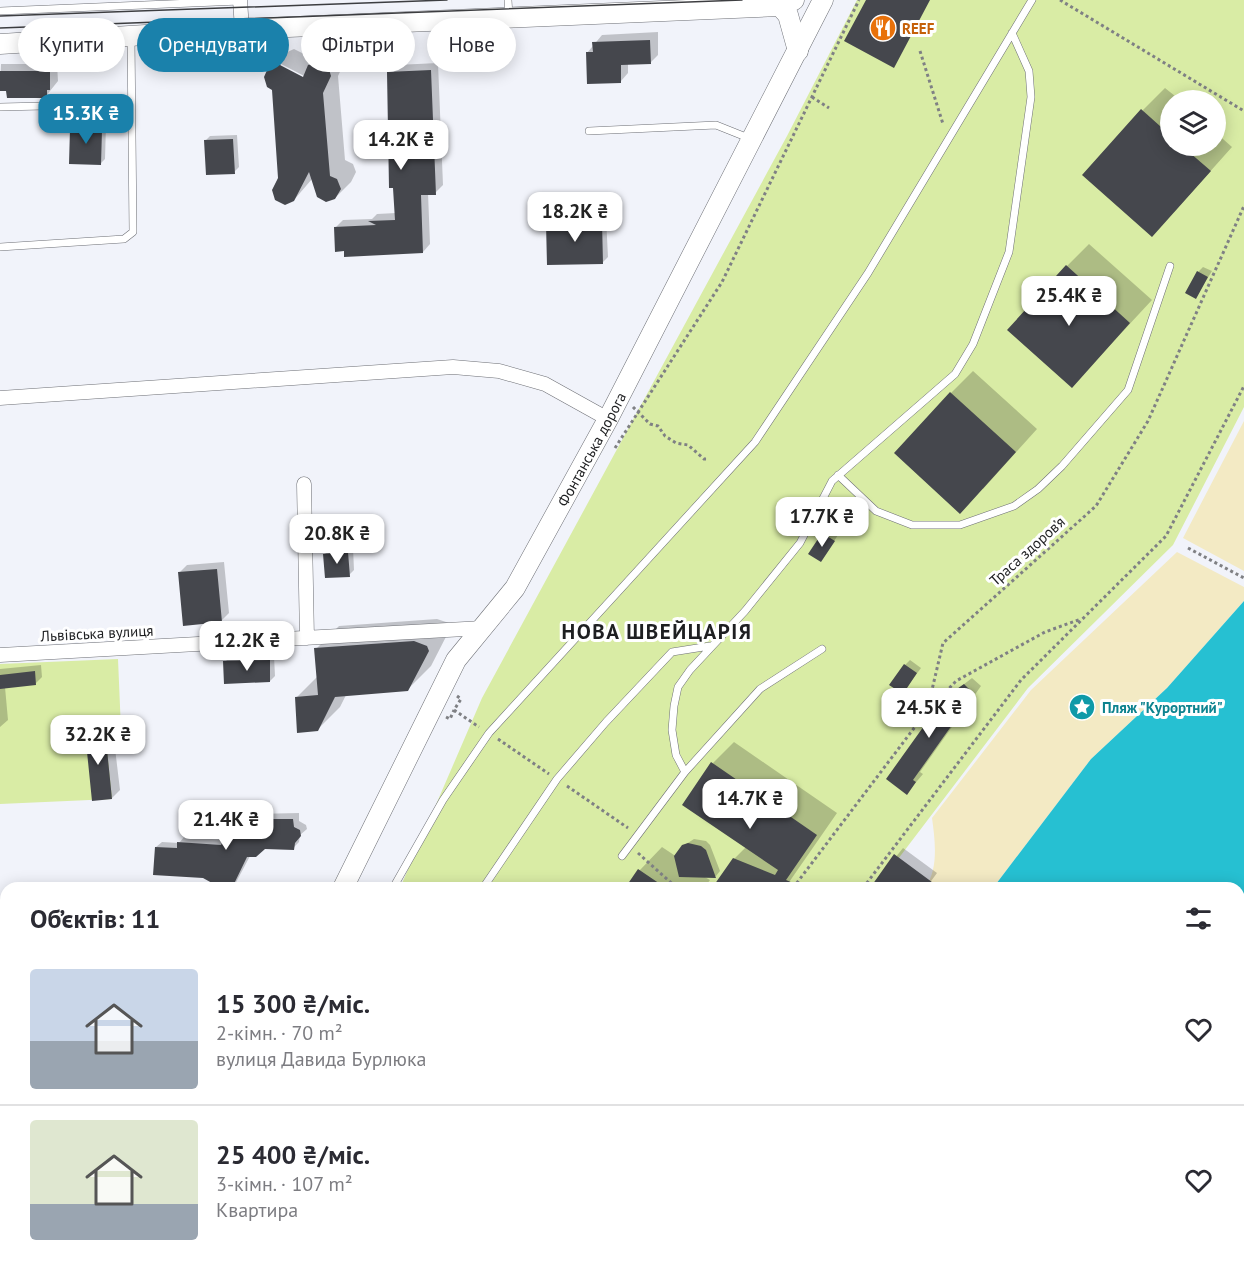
<!DOCTYPE html>
<html lang="uk">
<meta charset="utf-8">
<style>
:root{--surface:#fff;--page:#f2f2f3;--text:#2b2b33;--muted:#7c7c81;--line:#e1e1e2;--accent:#1a81ab}
body{margin:0;font-family:"PT Sans",sans-serif;background:var(--page);color:var(--text);height:100vh;display:flex;flex-direction:column;font-size:22px;white-space:nowrap}
*{box-sizing:border-box;margin:0}
p{font-size:20px;color:var(--muted)}
.icon{flex:none;width:33px;height:33px;fill:none;stroke:currentColor;stroke-width:2;stroke-linecap:round;stroke-linejoin:round}
.map{position:relative;flex:1;overflow:hidden}
.sheet{position:absolute;left:0px;top:882px;width:1245px;height:386px;display:flex;flex-direction:column;background:var(--surface);border-radius:18px 18px 0 0;box-shadow:0 3px 15px #0003}
.sheet>*{flex:none}
.top-card{position:absolute;left:18px;top:18px;width:600px;height:54px;display:flex;gap:12px}
.controls{position:absolute;left:1160px;top:90px;display:grid;gap:12px}
.controls a{display:grid;place-items:center;width:66px;height:66px;border-radius:50%;background:var(--surface);box-shadow:0 3px 15px #0003;font-size:30px}
.price{position:absolute;translate:-50% -51px;padding:0 14px;border-radius:12px;background:#fff;color:#222;font-size:20px;line-height:39px;filter:drop-shadow(0 2px 3px #0008)}
.price::after{content:'';position:absolute;left:50%;top:36px;width:18px;height:14px;margin-left:-9px;background:inherit;clip-path:polygon(0 0,100% 0,50% 100%)}
.price.active{background:var(--accent);color:#fff}
ul{padding:0;list-style:none}
li{display:flex;align-items:center;gap:18px;height:150px;padding:0 30px}
li+li{border-top:2px solid var(--line)}
li span{display:grid;place-items:center;flex:none;width:168px;height:120px;border-radius:6px;color:#555}
li>.icon{margin-inline-start:auto}
span .icon{width:72px;height:72px;fill:#fffc;stroke-width:1}
li b{font-size:26px}
h2{display:flex;justify-content:space-between;align-items:center;height:72px;padding:0 30px;font-size:26px}
.chip{padding:0 21px;border-radius:27px;background:var(--surface);box-shadow:0 3px 15px #0003;font-size:21px;line-height:54px}
.chip.active{background:var(--accent);color:#fff}
.map>svg:first-child{display:block}
.green{fill:#d9eca5;fill-rule:evenodd}
.sand{fill:#f3eac4}
.water{fill:#26c0d2}
.shadow{fill:#0003;fill-rule:evenodd}
.building{fill:#45474d}
.lines{fill:none;stroke-linecap:round;stroke-linejoin:round}
.lane-casing{stroke:#6d6f75;stroke-width:8}
.street-casing{stroke:#6d6f75;stroke-width:15}
.secondary-casing{stroke:#6d6f75;stroke-width:21}
.path{stroke:#7f8084;stroke-width:3;stroke-dasharray:3 3;stroke-linecap:butt}
.lane{stroke:#fff;stroke-width:7}
.street{stroke:#fff;stroke-width:14}
.secondary{stroke:#fff;stroke-width:20}
.tram{stroke:#3d3e41;stroke-width:1.5}
.labels{text-anchor:middle;dominant-baseline:central;stroke-width:6;stroke-linejoin:round;paint-order:stroke}
.food-label{font-size:15px;font-weight:bold;fill:#c56008;stroke:#fff;text-anchor:start}
.street-label{font-size:15px;fill:#1e1f21;stroke:#fff}
.culture-label{font-size:15px;font-weight:bold;fill:#0d838f;stroke:#fff;text-anchor:start}
.district-label{font-size:21px;font-weight:bold;letter-spacing:1.5px;fill:#1e1f21;stroke:#fff}
</style>
<div class="map">
<svg width="1244" height="1267" viewBox="0 0 1244 1267">
<rect width="100%" height="100%" fill="#f1f3fa"/>
<path class="green" d="M857,0H1244V407L1173,545L1028,688L876,888H400L482,698L787,136ZM1170,100H1215V146H1170Z
M118,659L121,730H105L112,799L0,804V664Z
M0,1218L6,1219V1262H131L129,1267H0Z
M240,1262H625L621,1267H238Z"/>
<path class="sand" d="M1244,421V571L1183,538Z
M1177,552L1244,587V601L1167,688L1091,759L993,888H925C939,869 935,840 932,818L1031,690Z
M625,1262H691L701,1267H621Z"/>
<path class="water" d="M1244,601V1267H761L763,1262H1239V888H993L1091,759L1167,688Z"/>
<path class="shadow" d="M658,32V55L651,62L628,63V73L621,81L587,53L602,35Z
M335,47L343,51L346,59L338,76L345,160L353,164L356,172L351,182L335,198L312,179L294,200L279,178L274,89L269,69L285,53L294,49L316,60L326,50ZM281,64L310,79L309,82L281,68Z
M438,63L443,185L435,193H428L430,244L423,252L345,250L335,228L343,220L372,219L377,214L396,213L389,72L396,65Z
M57,64L58,81L46,96L0,90L1,64Z
M1165,88L1180,100H1170V146H1215V132L1232,147L1174,212L1143,110Z
M84,118L99,119V125H106L105,159L100,164L72,129Z
M237,135L239,167L234,172L205,141L210,136Z
M606,217L608,257L603,262L548,224L552,219Z
M1089,244L1152,300L1072,386L1067,266Z
M1203,267L1212,271L1196,297L1198,272Z
M973,371L1037,429L983,489L951,393Z
M828,529L838,535L825,555L810,553Z
M353,548L354,570L349,575L324,555L329,550Z
M224,562L229,613L221,621L179,573L187,565Z
M437,619L449,623L451,627L431,666L408,689L346,695L340,707L317,730L296,698L318,676L316,649L339,626Z
M274,656L275,676L270,681L225,662L230,657Z
M910,660L921,668L903,692L905,665Z
M41,665L42,677L35,684L5,687L8,720L0,727V669Z
M972,678L981,686L920,772L923,774L907,793L945,699Z
M112,723L120,790L112,798L86,732L94,724Z
M734,742L837,813L785,888H714L734,859L746,847L713,763Z
M299,813V821L306,825L307,829L300,835L299,842L293,848L264,847L250,856L233,888H224L156,847L162,842L179,843L184,837L226,840L232,827L251,814Z
M694,839L706,841L710,845L720,871L716,876H703L710,880L704,888H627L640,870L662,847L677,857L683,846Z
M903,848L937,873L926,888H871Z
M428,1262H491L488,1267H425Z
M627,1262H651L648,1267H624Z"/>
<path class="building" d="M866,0H930L894,68L844,41Z
M650,40L651,64L621,65V83L587,84L586,52H593L592,42Z
M318,62L328,66L331,76L323,93L330,176L337,179L341,189L335,199L326,202L317,197L309,172L294,201L285,205L275,200L272,190L278,178L272,90L267,87L264,77L268,68L278,64L303,77L308,65Z
M431,70L436,195H421L423,253L344,257V251L335,252L334,227L376,225L368,221L395,220L393,188H389L387,72Z
M0,71H50V90H47V98H7L6,91H0Z
M1141,109L1170,135V146H1182L1211,171L1152,237L1082,175Z
M77,123H95L94,129L102,130L101,165L69,164L70,129H77Z
M233,139L235,174L206,175L204,140Z
M602,221L603,264L547,265L546,223Z
M1066,265L1130,323L1072,388L1007,330Z
M1197,271L1208,277L1196,299L1185,293Z
M950,392L1016,452L960,514L894,453Z
M822,533L835,541L821,562L808,554Z
M348,552L350,577L325,578L323,554Z
M217,569L222,622L183,626L178,572Z
M414,641L427,646L429,651L408,691L335,697L318,731L297,733L295,697L318,695L314,648Z
M270,660V682L224,684L223,661Z
M904,664L917,673L903,694L889,685Z
M35,671L36,685L0,689V675Z
M964,684L974,694L913,780L916,782L907,795L886,779L944,698Z
M105,730L112,799L92,801L85,732Z
M711,762L817,835L786,880L805,888H712L733,858L775,875L778,870L682,805Z
M243,819H293L294,827L300,830L301,836L295,843L294,850L265,849L256,857H247L232,888H221L203,878L153,875L155,847L177,848V842L221,845L231,826Z
M688,843L701,846L706,850L716,878L679,877L674,856L682,845Z
M894,854L940,888H870Z
M638,869L666,888H625Z"/>
<g class="lines">
<defs>
<path id="lane" d="M508,0L509,16
M0,11L240,1
M0,107L131,104
M589,131L716,125L751,139
M0,247L124,239L133,232L131,38
M838,475L876,511L912,525H960L1014,506L1038,489L1062,466L1128,390L1170,266
M685,772L760,689L822,649
M622,856L685,772L676,755L672,730L674,706L678,687L690,670L745,611L800,543L832,481L955,374L973,344L1009,252L1031,97L1029,71L1012,33
M393,888L443,800L489,733L755,442L868,273L1032,0
M483,888L557,779L606,722L672,652L710,646
M0,931H6
M0,1108H6
M180,1267L183,1262
M211,1267L213,1262
M290,1267L292,1262"/>
<path id="street" d="M240,0L242,29
M0,398L453,367L499,371L545,384L608,419
M304,484L307,638
M0,655L483,628"/>
<g id="secondary">
<path d="M780,6L788,15L798,51"/>
<path d="M0,44L242,29L780,6L794,0"/>
<path id="s1" d="M343,888L456,660L515,588L608,419L823,0"/>
<path d="M145,1267L148,1262"/>
</g>
</defs>
<use href="#lane" class="lane-casing"/>
<use href="#street" class="street-casing"/>
<use href="#secondary" class="secondary-casing"/>
<path class="path" d="M1060,0L1244,111
M920,51L943,124
M812,97L829,108
M633,407L650,424L658,426L665,436L676,443L688,445L704,459H708
M615,448L722,282L859,0
M1188,548L1244,578
M457,696L461,699L454,710L479,727
M929,710L956,681L1045,632L1081,619
M446,717L450,719L454,710
M498,739L549,774
M567,786L628,828
M638,853L677,888
M793,888L927,711L943,643L1096,506L1148,421L1244,206
M863,888L1021,680L1166,536L1244,386
M704,1262L714,1267
M534,1267L538,1262
M609,1267L612,1262"/>
<use href="#lane" class="lane"/>
<use href="#street" class="street"/>
<use href="#secondary" class="secondary"/>
<path class="tram" d="M0,16L447,0
M0,28L742,0"/>
</g>
<defs>
<symbol id="restaurant-disc" viewBox="-11 -11 22 22"><circle r="9.5" fill="#e8710a" stroke="#fff"/><path d="M-5-6h1v4h1v-4h1v4h1v-4h1v5L-1.5 .5V6h-2V.5L-5-1ZM5-6V6H3V1.5H1.5Q1.5-4 5-6Z" fill="#fff"/></symbol>
<symbol id="sight-disc" viewBox="-11 -11 22 22"><circle r="9.5" fill="#0f9aa8" stroke="#fff"/><path d="M0-6L1.8-2.2L6-1.7L2.9 1.2L3.7 5.4L0 3.3L-3.7 5.4L-2.9 1.2L-6-1.7L-1.8-2.2Z" fill="#fff"/></symbol>
</defs>
<g fill-rule="evenodd">
<use href="#restaurant-disc" x="868" y="13" width="30" height="30"/>
<use href="#sight-disc" x="1067" y="692" width="30" height="30"/>
</g>
<g class="labels">
<g class="food-label">
<text x="902" y="28">REEF</text>
</g>
<g class="street-label">
<text stroke="none"><textPath href="#s1" startOffset="506">Фонтанська дорога</textPath></text>
<text transform="translate(1027 551) rotate(-42)">Траса здоров’я</text>
<text transform="translate(97 633) rotate(-3)">Львівська вулиця</text>
</g>
<g class="culture-label">
<text x="1102" y="707">Пляж "Курортний"</text>
</g>
<g class="district-label">
<text x="657" y="631">НОВА ШВЕЙЦАРІЯ</text>
</g>
</g>
</svg>
<div class="controls">
<a><svg class="icon" aria-label="layers" viewBox="0 0 24 24"><path d="M12 4l9 5-9 5-9-5zM3 14l9 5 9-5"/></svg></a>
</div>
<b class="price active" style="left:86px;top:145px">15.3K ₴</b>
<b class="price" style="left:401px;top:171px">14.2K ₴</b>
<b class="price" style="left:575px;top:243px">18.2K ₴</b>
<b class="price" style="left:1069px;top:327px">25.4K ₴</b>
<b class="price" style="left:822px;top:548px">17.7K ₴</b>
<b class="price" style="left:337px;top:565px">20.8K ₴</b>
<b class="price" style="left:247px;top:672px">12.2K ₴</b>
<b class="price" style="left:929px;top:739px">24.5K ₴</b>
<b class="price" style="left:98px;top:766px">32.2K ₴</b>
<b class="price" style="left:750px;top:830px">14.7K ₴</b>
<b class="price" style="left:226px;top:851px">21.4K ₴</b>
<div class="top-card">
<a class="chip">Купити</a>
<a class="chip active">Орендувати</a>
<a class="chip">Фільтри</a>
<a class="chip">Нове</a>
</div>
<section class="sheet">
<h2>Об’єктів: 11<svg class="icon" aria-label="filters" viewBox="0 0 24 24"><path d="M4 7h16M4 17h16"/><circle cx="9" cy="7" r="2"/><circle cx="15" cy="17" r="2"/></svg></h2>
<ul>
<li><span style="background:linear-gradient(#c9d6e8 60%,#9aa5b1 0)"><svg class="icon" aria-label="home" viewBox="0 0 24 24"><path d="M3 11l9-7 9 7M6 9v11h12V9"/></svg></span><div><b>15 300 ₴/міс.</b><p>2-кімн. · 70 m²</p><p>вулиця Давида Бурлюка</p></div><svg class="icon" aria-label="heart" viewBox="0 0 24 24"><path d="M12 20l-8-8c-3-5 5-10 8-4 3-6 11-1 8 4z"/></svg></li>
<li><span style="background:linear-gradient(#dfe7d0 70%,#9aa5b1 0)"><svg class="icon" aria-label="home" viewBox="0 0 24 24"><path d="M3 11l9-7 9 7M6 9v11h12V9"/></svg></span><div><b>25 400 ₴/міс.</b><p>3-кімн. · 107 m²</p><p>Квартира</p></div><svg class="icon" aria-label="heart" viewBox="0 0 24 24"><path d="M12 20l-8-8c-3-5 5-10 8-4 3-6 11-1 8 4z"/></svg></li>
</ul>
</section>
</div>
